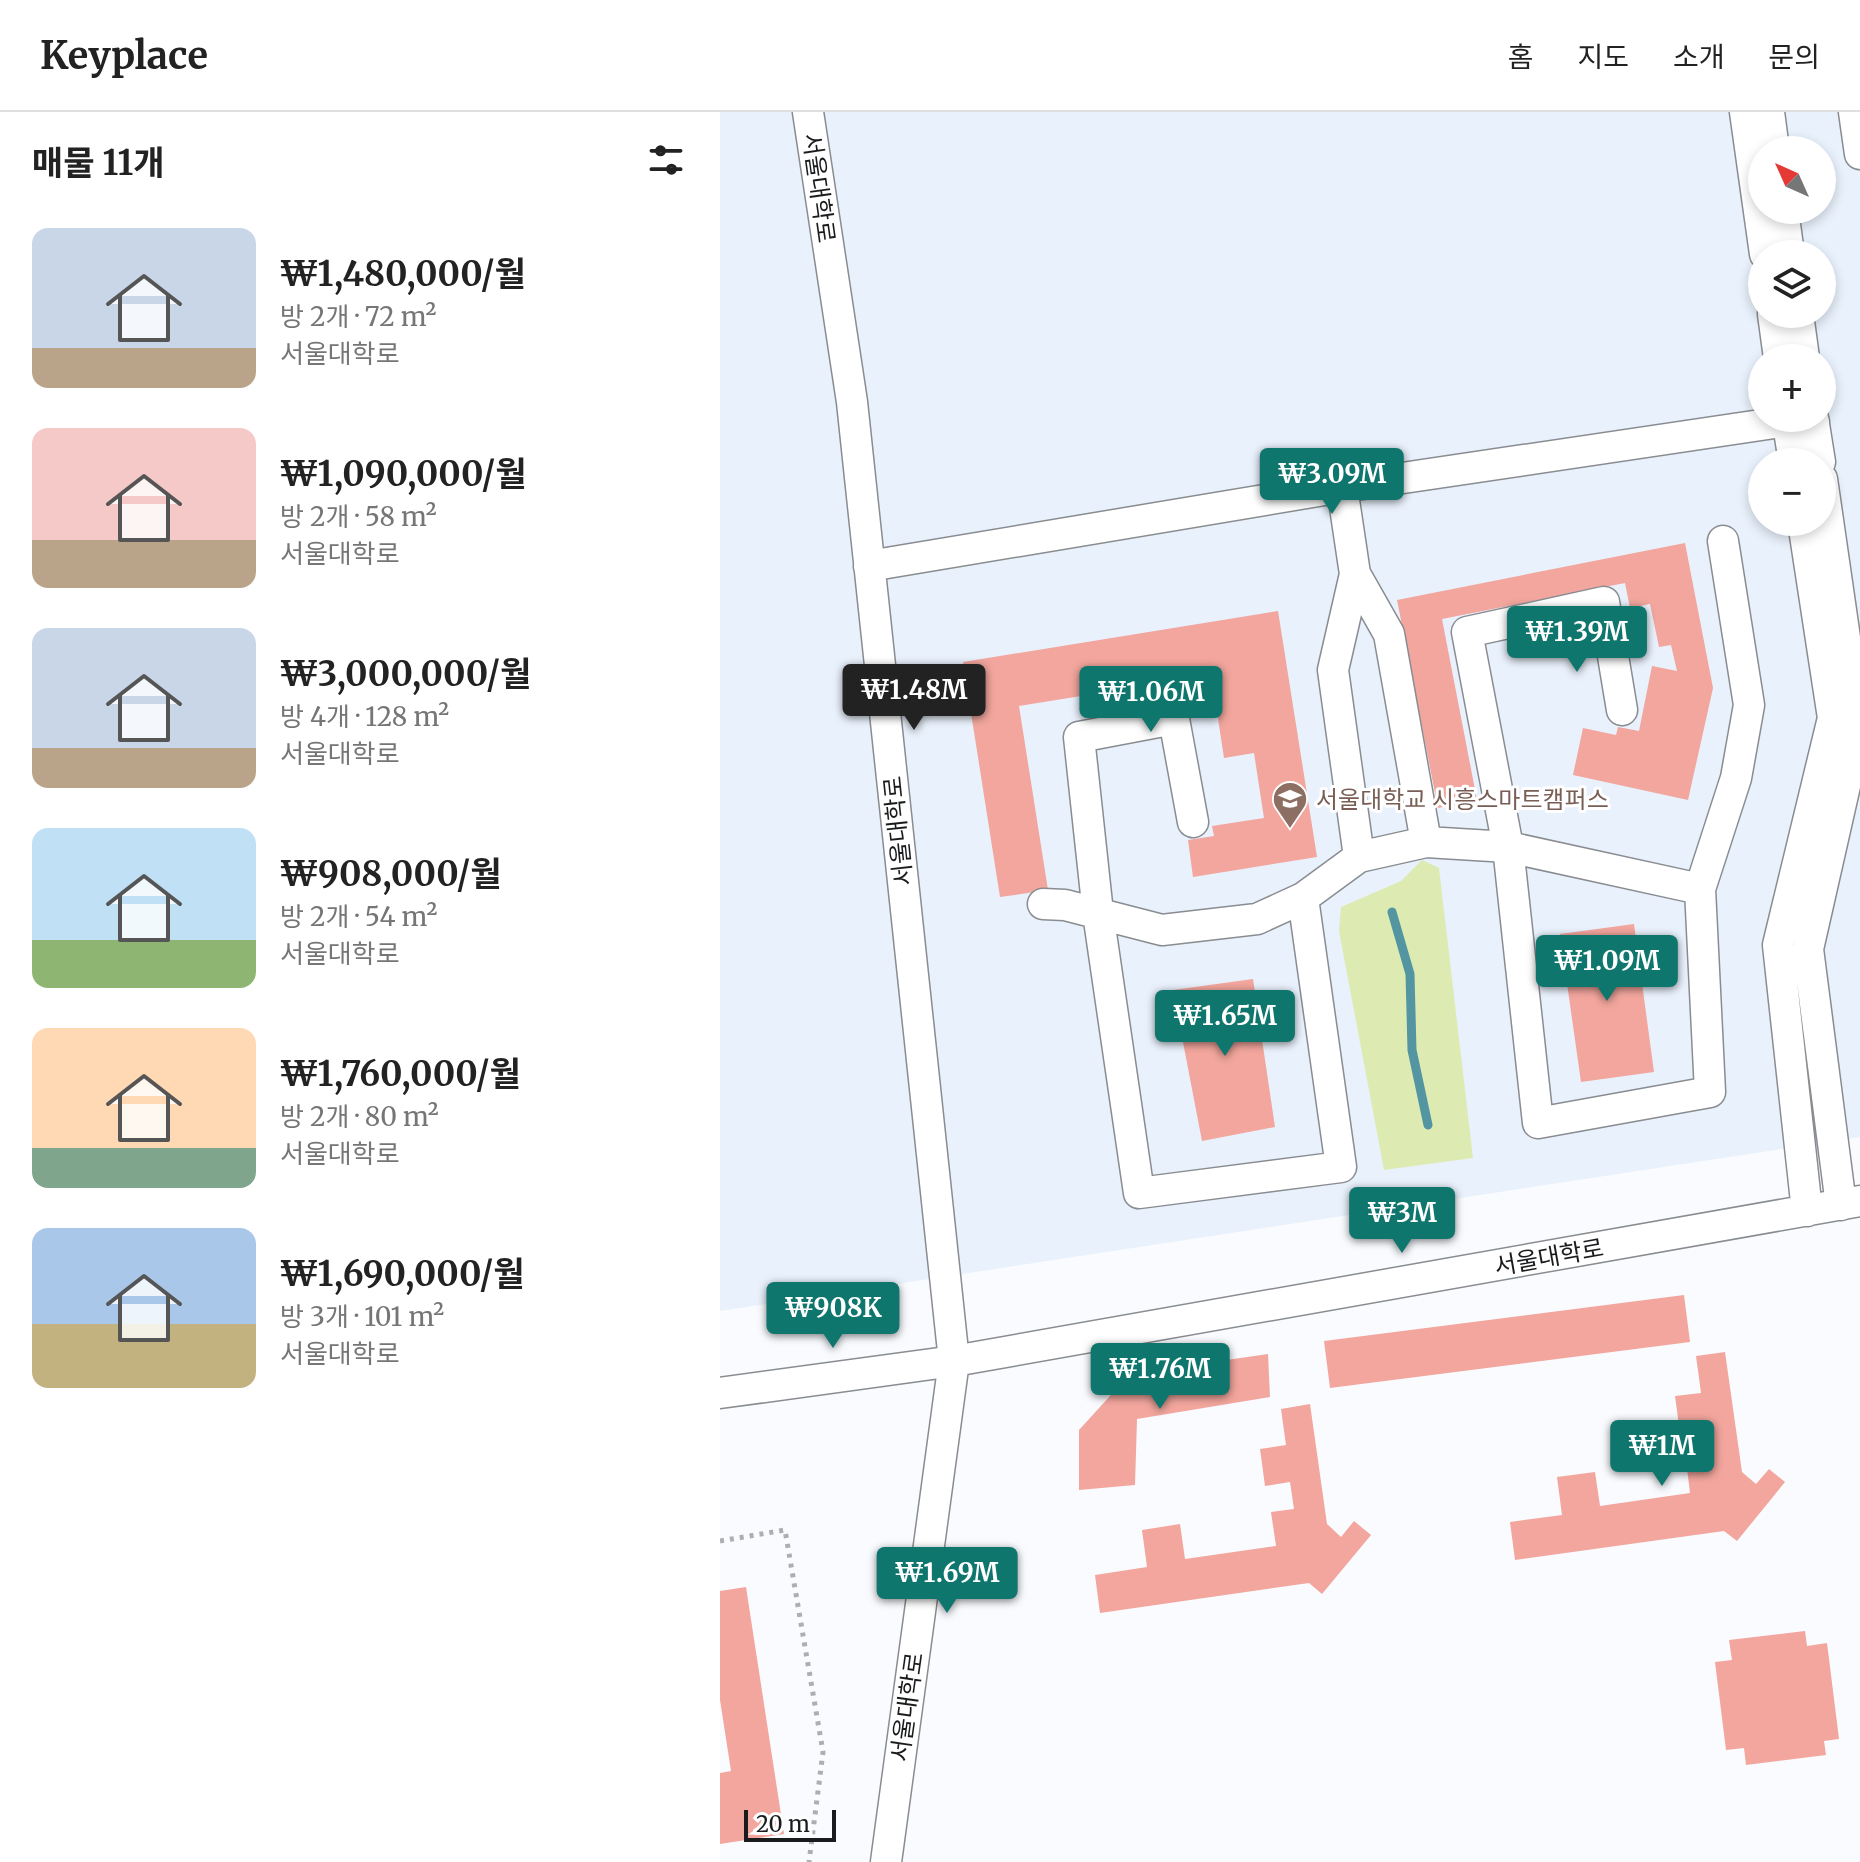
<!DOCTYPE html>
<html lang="ko">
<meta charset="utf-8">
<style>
:root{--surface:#fff;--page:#f6f6f6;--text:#222;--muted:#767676;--line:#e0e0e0;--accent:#0f766e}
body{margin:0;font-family:Merriweather,"Noto Sans KR",serif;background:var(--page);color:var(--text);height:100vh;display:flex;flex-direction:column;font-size:30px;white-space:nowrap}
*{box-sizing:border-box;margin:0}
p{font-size:26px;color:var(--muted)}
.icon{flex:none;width:44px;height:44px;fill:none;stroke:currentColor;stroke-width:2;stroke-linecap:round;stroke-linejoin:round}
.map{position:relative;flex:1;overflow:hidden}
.drawer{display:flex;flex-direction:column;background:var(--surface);width:720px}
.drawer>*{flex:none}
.needle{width:52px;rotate:315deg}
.controls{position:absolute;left:1028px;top:24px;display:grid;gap:16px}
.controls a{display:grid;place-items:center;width:88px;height:88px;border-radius:50%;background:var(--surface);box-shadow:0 4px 12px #0003;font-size:40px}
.scale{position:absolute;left:24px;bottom:20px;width:92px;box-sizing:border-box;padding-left:8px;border:4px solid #1a1b1d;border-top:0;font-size:22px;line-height:28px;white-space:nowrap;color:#1a1b1d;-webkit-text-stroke:6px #fff;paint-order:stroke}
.price{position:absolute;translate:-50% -68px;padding:0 18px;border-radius:8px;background:var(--accent);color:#fff;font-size:26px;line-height:52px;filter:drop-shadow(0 2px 4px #0008)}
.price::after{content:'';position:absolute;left:50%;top:48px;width:24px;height:18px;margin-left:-12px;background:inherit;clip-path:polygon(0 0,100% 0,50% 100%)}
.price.current{background:#222;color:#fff}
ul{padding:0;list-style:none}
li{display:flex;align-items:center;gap:24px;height:200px;padding:0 32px}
li span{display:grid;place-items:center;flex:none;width:224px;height:160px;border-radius:16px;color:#555}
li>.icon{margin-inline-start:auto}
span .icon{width:96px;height:96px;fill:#fffc;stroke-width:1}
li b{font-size:34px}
h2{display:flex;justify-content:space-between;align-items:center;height:96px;padding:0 32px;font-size:34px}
header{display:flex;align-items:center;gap:48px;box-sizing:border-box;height:112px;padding:0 40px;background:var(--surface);border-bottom:2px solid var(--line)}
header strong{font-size:38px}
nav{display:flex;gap:44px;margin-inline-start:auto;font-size:28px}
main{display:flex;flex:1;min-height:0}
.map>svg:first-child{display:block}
.built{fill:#e9f1fc;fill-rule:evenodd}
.green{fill:#ddebb2}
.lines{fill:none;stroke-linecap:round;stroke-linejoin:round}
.stream{stroke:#5396a1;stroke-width:9}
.building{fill:#f2a69d}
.minor-casing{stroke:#898c90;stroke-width:33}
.path{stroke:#adaeb2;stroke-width:5;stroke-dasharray:4 6;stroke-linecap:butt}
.minor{stroke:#fff;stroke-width:30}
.labels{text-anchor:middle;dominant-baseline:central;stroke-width:6;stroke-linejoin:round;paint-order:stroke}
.street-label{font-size:24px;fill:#1a1b1d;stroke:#fff}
.education-label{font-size:24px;fill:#785e54;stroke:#fff;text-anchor:start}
</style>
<header>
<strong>Keyplace</strong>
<nav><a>홈</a><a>지도</a><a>소개</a><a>문의</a></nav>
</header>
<main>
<section class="drawer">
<h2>매물 11개<svg class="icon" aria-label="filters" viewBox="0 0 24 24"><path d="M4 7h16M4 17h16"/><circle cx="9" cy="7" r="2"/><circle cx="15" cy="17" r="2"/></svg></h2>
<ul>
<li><span style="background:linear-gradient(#c9d6e8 75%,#b9a48a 0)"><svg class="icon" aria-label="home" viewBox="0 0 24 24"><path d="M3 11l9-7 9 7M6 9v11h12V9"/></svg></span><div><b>₩1,480,000/월</b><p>방 2개 · 72 m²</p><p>서울대학로</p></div></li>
<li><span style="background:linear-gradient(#f6c9c9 70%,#b9a48a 0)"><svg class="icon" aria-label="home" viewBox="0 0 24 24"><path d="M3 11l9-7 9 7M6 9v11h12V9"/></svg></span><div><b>₩1,090,000/월</b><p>방 2개 · 58 m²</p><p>서울대학로</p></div></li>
<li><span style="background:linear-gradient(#c9d6e8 75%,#b9a48a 0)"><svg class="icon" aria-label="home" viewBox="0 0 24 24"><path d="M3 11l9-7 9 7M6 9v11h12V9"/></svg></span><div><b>₩3,000,000/월</b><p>방 4개 · 128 m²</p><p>서울대학로</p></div></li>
<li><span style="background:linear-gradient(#bfe0f5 70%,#8fb573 0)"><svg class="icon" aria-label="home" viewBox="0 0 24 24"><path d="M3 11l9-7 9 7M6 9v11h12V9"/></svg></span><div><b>₩908,000/월</b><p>방 2개 · 54 m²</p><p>서울대학로</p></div></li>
<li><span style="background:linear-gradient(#ffd9b3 75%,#7fa58c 0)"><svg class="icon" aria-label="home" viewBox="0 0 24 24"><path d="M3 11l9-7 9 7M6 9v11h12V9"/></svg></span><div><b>₩1,760,000/월</b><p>방 2개 · 80 m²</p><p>서울대학로</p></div></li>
<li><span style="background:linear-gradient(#a9c7e8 60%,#c2b280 0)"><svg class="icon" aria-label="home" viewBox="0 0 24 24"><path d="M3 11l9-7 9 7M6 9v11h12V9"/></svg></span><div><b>₩1,690,000/월</b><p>방 3개 · 101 m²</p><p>서울대학로</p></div></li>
</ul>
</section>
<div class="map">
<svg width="1140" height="1750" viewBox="0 0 1140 1750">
<rect width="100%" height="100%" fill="#f9fbff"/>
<path class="built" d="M0,0H1140V1025L0,1199ZM1042,38H1102V98H1042ZM1042,142H1102V202H1042ZM1042,246H1102V306H1042ZM1042,350H1102V410H1042Z"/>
<path class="green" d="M702,748L719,756L753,1046L664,1058L619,819L621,795L681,769Z"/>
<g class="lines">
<path class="stream" d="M672,800L690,862L692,938L708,1013"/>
</g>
<path class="building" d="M965,431L993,576L968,688L853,663L863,616L896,623L898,615L919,619L932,554L957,559L951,533L939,535L930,492L910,496L905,471L722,507L757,688L718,696L677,488Z
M558,499L597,745L473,765L468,728L494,724L492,714L544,706L534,641L504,646L497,600L466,605L460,568L299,594L328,778L280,785L243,550Z
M914,812L934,960L861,970L840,822Z
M533,867L555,1015L482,1029L453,878Z
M964,1183L970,1230L610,1276L604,1229Z
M1005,1240L1022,1360L1036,1372L1049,1357L1065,1370L1017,1429L1004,1419L795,1448L790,1410L842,1403L837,1365L875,1360L880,1394L970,1381L966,1348L989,1344L985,1318L960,1321L955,1284L981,1281L976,1244Z
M548,1242L550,1285L417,1307L415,1373L359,1378V1318L410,1262Z
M590,1292L607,1412L621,1425L634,1409L651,1423L602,1482L589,1471L380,1501L375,1463L427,1455L422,1418L460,1412L465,1447L556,1434L551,1400L574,1397L570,1370L545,1374L540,1337L566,1333L561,1297Z
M26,1475L64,1722L0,1732V1661L11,1659L0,1588V1479Z
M1085,1519L1087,1534L1107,1531L1119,1627L1104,1629L1106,1643L1026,1653L1024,1636L1006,1638L995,1550L1012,1548L1009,1528Z"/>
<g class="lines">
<defs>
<path id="minor" d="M88,0L132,290L234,1249L166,1750
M1025,0L1045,142
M1049,0L1054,38
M1134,0L1140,42
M1063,98L1069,142
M1053,202L1059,246
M1078,202L1084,246
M1067,306L1074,350
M1093,306L1100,350
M1102,367L1138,616L1088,837L1121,1093
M622,375L635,462L669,522L706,730
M1083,410L1113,606L1058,833L1087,1099
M149,454L622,375L1068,309L1094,310
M635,462L613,558L639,745
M902,598L884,490L747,520L788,735L818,1011L990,980L980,777L1016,666L1029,593L1003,429
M473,710L454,607L359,625L378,801L419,1081L621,1055L583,786
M323,792L345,793L442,818L537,807L583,786L639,745L706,730L788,735L980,777
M0,1281L234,1249L1140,1089"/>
</defs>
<use href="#minor" class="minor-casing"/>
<path class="path" d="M0,1429L65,1418L103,1640L89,1750"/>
<use href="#minor" class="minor"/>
</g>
<defs>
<symbol id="university-pin" viewBox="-11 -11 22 30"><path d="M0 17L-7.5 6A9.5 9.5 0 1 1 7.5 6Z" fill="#8d6e63" stroke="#fff"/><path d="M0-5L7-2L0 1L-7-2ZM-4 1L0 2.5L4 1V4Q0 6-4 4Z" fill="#fff"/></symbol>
</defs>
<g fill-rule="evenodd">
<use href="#university-pin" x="550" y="667" width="40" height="54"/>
</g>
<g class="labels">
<g class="street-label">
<text transform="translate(99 76) rotate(82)">서울대학로</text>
<text transform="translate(178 719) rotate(-96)">서울대학로</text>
<text transform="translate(829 1145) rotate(-10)">서울대학로</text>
<text transform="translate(187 1595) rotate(-82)">서울대학로</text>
</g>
<g class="education-label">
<text x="596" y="687">서울대학교 시흥스마트캠퍼스</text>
</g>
</g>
</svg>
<div class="controls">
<a><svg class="needle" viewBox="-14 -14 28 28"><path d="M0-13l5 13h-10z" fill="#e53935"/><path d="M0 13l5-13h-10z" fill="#767676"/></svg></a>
<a><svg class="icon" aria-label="layers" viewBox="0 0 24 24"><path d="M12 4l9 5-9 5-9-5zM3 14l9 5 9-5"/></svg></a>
<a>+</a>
<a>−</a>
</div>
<div class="scale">20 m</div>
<b class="price" style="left:612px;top:404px">₩3.09M</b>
<b class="price" style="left:857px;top:562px">₩1.39M</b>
<b class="price current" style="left:194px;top:620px">₩1.48M</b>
<b class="price" style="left:431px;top:622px">₩1.06M</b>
<b class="price" style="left:887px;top:891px">₩1.09M</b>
<b class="price" style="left:505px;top:946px">₩1.65M</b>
<b class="price" style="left:682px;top:1143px">₩3M</b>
<b class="price" style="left:113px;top:1238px">₩908K</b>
<b class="price" style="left:440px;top:1299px">₩1.76M</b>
<b class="price" style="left:942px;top:1376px">₩1M</b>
<b class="price" style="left:227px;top:1503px">₩1.69M</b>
</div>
</main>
